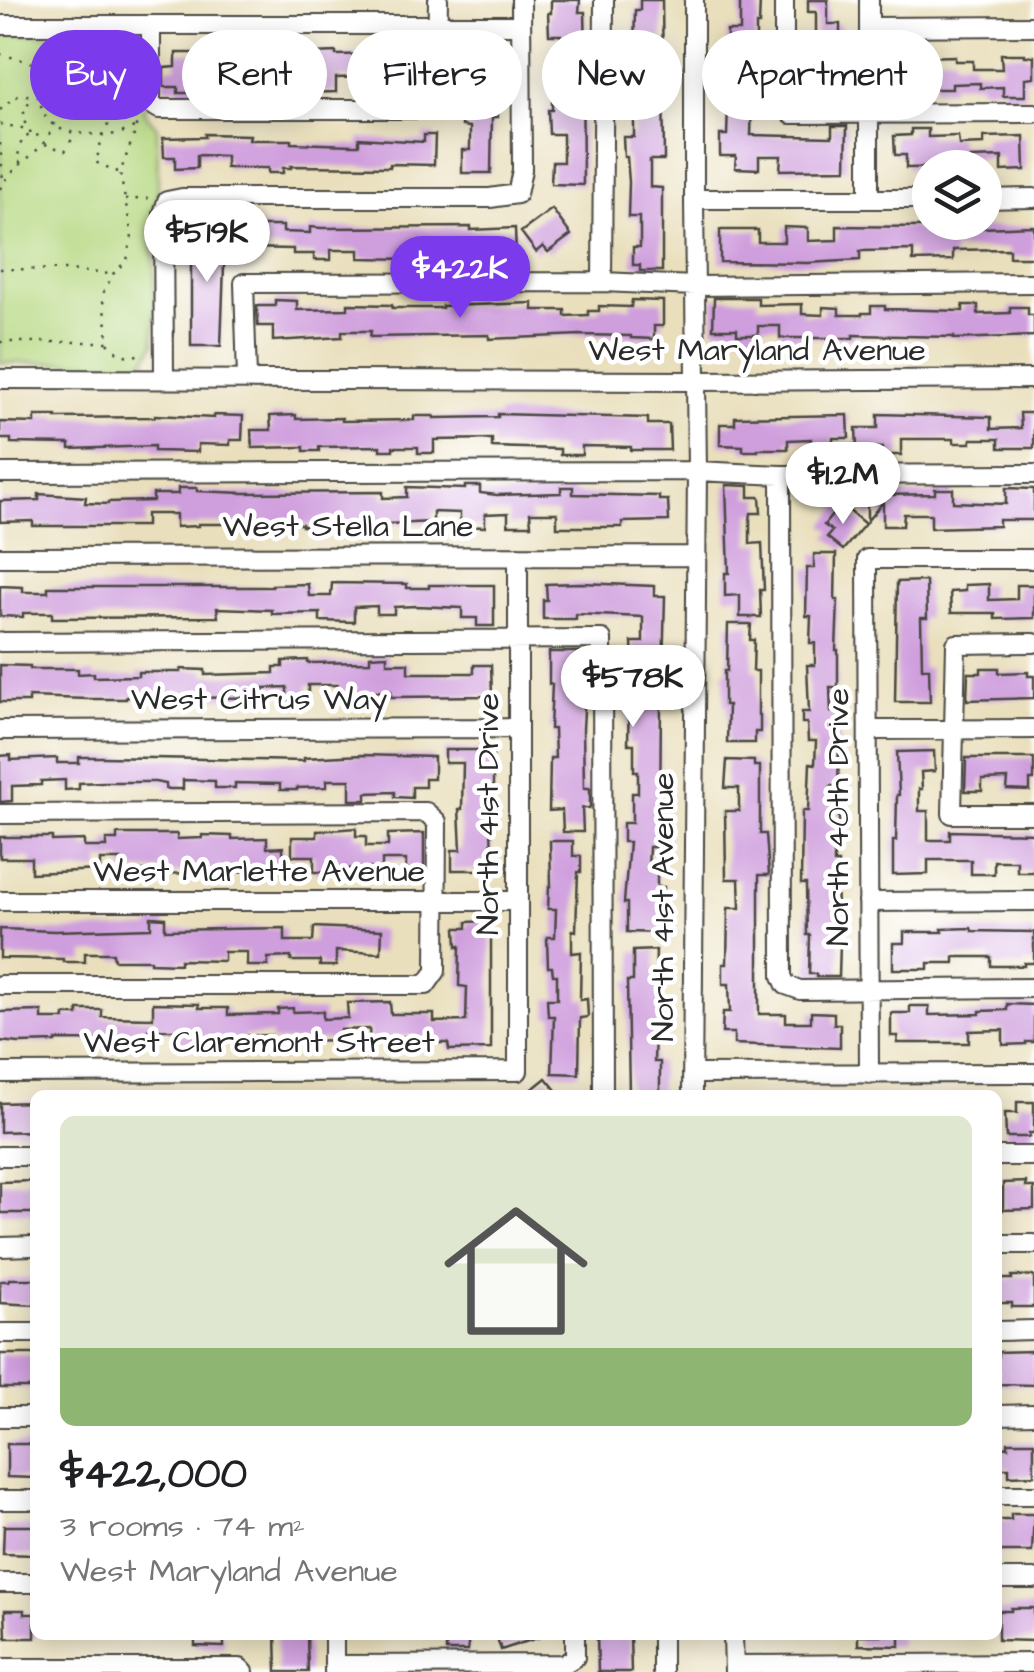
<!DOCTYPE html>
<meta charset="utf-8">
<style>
:root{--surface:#fff;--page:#f6f6f6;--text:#202124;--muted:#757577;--line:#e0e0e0;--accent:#7c3aed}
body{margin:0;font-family:"Architects Daughter",sans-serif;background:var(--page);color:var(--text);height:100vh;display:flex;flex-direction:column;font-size:38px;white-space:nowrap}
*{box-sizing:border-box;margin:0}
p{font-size:32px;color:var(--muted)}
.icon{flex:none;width:55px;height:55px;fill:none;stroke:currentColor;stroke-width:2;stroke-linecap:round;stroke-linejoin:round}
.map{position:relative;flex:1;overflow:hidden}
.side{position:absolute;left:30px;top:1090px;width:972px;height:550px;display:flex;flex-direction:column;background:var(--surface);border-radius:15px;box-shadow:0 5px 25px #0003}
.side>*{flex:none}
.hud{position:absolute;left:30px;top:30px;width:975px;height:90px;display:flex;gap:20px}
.fabs{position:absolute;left:912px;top:150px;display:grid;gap:20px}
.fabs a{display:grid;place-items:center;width:90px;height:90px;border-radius:50%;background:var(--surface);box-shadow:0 5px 25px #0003;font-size:50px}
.price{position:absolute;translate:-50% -85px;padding:0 22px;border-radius:35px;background:#fff;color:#222;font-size:32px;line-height:65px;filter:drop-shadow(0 2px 5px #0008)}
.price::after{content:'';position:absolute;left:50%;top:60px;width:30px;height:22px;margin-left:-15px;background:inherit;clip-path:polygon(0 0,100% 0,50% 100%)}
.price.current{background:var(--accent);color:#fff}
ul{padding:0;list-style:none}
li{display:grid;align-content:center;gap:20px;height:530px;padding:0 30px}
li+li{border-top:2px solid var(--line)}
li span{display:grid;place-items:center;height:310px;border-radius:15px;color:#555}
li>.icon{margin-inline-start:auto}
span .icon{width:180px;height:180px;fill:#fffc;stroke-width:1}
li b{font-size:42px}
.tag{padding:0 35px;border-radius:45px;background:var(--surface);box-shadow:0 5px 25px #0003;font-size:35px;line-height:90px}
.tag.current{background:var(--accent);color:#fff}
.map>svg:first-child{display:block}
.green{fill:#b5d77f;stroke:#708155;stroke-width:2.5}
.building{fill:#cf9edd}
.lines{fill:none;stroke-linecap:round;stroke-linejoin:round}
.minor-casing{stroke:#484641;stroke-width:22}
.path{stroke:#484641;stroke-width:2.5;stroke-dasharray:2.5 8;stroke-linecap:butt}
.minor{stroke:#fff;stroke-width:18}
.labels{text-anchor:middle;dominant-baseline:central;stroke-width:9;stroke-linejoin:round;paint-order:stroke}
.street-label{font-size:32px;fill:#2b2b2b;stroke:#fff}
</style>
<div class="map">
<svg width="1034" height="1672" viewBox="0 0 1034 1672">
<rect width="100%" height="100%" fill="#fff"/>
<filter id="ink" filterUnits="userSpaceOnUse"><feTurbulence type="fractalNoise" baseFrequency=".01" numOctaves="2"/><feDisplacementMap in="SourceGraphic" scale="20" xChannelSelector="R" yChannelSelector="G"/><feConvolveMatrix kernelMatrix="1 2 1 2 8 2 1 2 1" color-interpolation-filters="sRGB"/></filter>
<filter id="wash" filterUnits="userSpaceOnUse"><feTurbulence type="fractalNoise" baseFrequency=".0048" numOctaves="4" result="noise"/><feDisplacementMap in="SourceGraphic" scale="40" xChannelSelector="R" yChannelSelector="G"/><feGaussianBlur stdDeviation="2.25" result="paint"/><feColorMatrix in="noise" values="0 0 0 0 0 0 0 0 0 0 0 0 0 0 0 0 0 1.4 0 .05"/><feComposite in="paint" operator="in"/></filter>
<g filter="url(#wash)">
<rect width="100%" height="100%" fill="#e9dfbc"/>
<path class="green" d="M145,34V113L157,127L158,189L154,213V344L146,359L138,363H0V35Z"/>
<g id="blocks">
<path class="building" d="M551,0H580L579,12H585L586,52H582L583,185L551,184L552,162H563V134H549L548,110H552L553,62H561V35H549L548,13H551Z
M640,0H662L664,160H650V187L662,188V271H640V265H633V247H640V225H639V217H628L629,182L627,157H624L623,137H634V86H616V64H629V49H634L635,10H640Z
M740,0H760L759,25H756V70H753L751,135L832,137V126H847L846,169L780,170L781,156H759V169L735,168L736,156H720V135H727L729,77L732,78L731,54H727V31H740Z
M808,0H828V24H840V45H836V67H839V101H808V81H818L819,55H811L810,38H816V12H808Z
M469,48H492L493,94H498V117H492L491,173H462V150H470V127L462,126L463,108H469V71H462V54H469Z
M336,52V55L425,53L424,75L336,78V92L301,93V83L276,84V92L232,91V96H208L209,93H178V87H164V68L176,67V53H199V56H291L290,66L313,65V53Z
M1001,54H1025V56H1034V77L1025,78V96H1003V87L980,88V83L952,84V89H935V84H891L892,58L955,56V61H973V69H1002Z
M911,129H928V137L958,136L959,145L984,144V137L1024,136L1025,170L1002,171V157L971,158V167L906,168V155H895L894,136L911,135Z
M205,134L250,135L249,140H291V143L353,145H359V138L424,142V135H435L434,165L390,164V167L291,166V168H283V173H268V168H226V156L197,155V168L175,169V157H164L163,138L205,137Z
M552,209L571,235L548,252L543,246L536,252L521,232Z
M218,220L219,239H225L221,346H191V237H197L196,221Z
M921,224H934V228L952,229L1034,226V257H1009V249L953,250V260L913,261V250L860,251V260L808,263L720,262V230H758V242H784V227L808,228V241L837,240V226L921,227Z
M247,226H283V232L310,233V227L322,228L471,227V230L515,228L516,258L478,260V255H435V250H411V259L359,258V250H331V260H314V254H293V249L247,248Z
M714,298H758V305L802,304V314L823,315V307L839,308V315H862V313H871V306H885V309L963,311V305H978V314L1010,313V307H1028V315H1034V336L954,339V337L853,335V338H780V326H758V335H737V329H713Z
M275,300L297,301V310L348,309V304L392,305V308H442V306L533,303V310H565V316L588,315V311H599V306L631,307L632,300L663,301V326H654V339L631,338V336L580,335L489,339V335L370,337L371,331H342V337L273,341V326H258L257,306H275Z
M1020,413H1034V448H999V439H971V443H954V439H901V455H882V448H857L856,428H878V414L991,417V429L1021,428Z
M498,414L648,418V424H669L670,450H631V447L582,446V455H560V449L492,447V439L434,440V453H418V447H393V450H380V446L319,447V451H304V447L252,448L251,430H271L270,416L296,415V419L342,418V421L414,420V416H434V418L498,417Z
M155,415L214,418V415L243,416L242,440H230V445L198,444V452L154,451V446L70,449V444L11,443V439H0V422L35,423V416H56V418L155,417Z
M848,415L849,438H833V445L811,446V439L788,440V449H758V451H743V446L720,445V424H735V417Z
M726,485L749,486V497H760L761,513H751L750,520V544L762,543L764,590H760L761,617H740V595L725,596V573H729Z
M465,486H480V493L497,495L561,493V487H573V494L659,496V500H668L669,521L622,522V527H557V513H530L531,525H508V513L485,514V527L460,526V513L433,512V522L340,526H302V524H198V526L176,527V514H146V526H33V521L0,522V501L39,500V494L86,497L85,503L108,504V502L153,501V494H178V488H197V491L244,493L383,492V498L407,497V487L465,489Z
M1006,488L1034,489V520H999V526L931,528V514H904L903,526H883V502L867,521V498H883V495L935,494V489H953V502L1006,504Z
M841,504L865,524L843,550L827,537L832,531L824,525Z
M814,554H836L835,600H838L836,650H838V687H830L831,712H840L838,786H831V811H839V827H834V863H838V878H836L838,943H840L839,977H816V974H809L810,935H807L806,884H801L802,811H808L810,763L815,764L816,741H808L807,723H802V712H809L807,665H815V643H810L811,616H806L807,568H814Z
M926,581L927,618H921L922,668H929L930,702H895L897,582Z
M332,583L407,584V588H429V585H494V626H477V618H462V608L417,606L394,607V614H377V606L354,607V622L320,621V613L272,614V610L217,608L218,617L52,618V613H23V617L0,616V586L23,587V592H48V587H272V585L308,584L309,596H331Z
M581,583L654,586V596H665L663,671H657V699L661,700L660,823H664L663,847H649L648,869L657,870V887H664L662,933L627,932V903H624L629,842H623V823H632V793H638V771H634V744H628L629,696H634L632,642H643V617L576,614V619H543V600H547L546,584Z
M989,584V600L1017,599V585H1034V618L995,619V613H951L950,592L965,591V585Z
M728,624H751L750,640H754L753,671H758V715H760V732H755V743H727L728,705H724V671H727Z
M549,652H581L580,692H585L583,729L584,788H590V808H582L583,832H563L562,810L549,811L550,758H555L554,729H550L552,684H549Z
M387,655V663H408V673H474V665H491L492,696L391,697V691L363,692V699H339L338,685H308V700H287V687L264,688V698L126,697V699H88L29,697V702H0V665L30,666V669H78V674L94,673V677L138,676V672H181V669L205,670V675L274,673V667H283V661L308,660V663L370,662V656Z
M981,668H999V673L1028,672V676H1034V698L967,700L968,673H981Z
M445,750H493V789H490L492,861H481V870H452V850H461L459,809H462L463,763H445Z
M934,751L935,771L921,772L922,789H919V811H928V840H950V831L1034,833V872H1017V861H994V874H971V860H928V874L893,875V841H896L897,795H899L897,752Z
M11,755V760L57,758V763H79V757H103L304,761V758L362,755L434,757V779H425V787H412V798L395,797V792L366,793V800H350V780H327V787L297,788V790H280V784L235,783V788H215V781L183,780V789H166V784L155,782H103L79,783V789L65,790V780L41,781V785L12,786V801L0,802V756Z
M966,758H1034V780H1030V791L1007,790L1008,779L982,780V791H965Z
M727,760L754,761V766H760V834H766L769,875H759V1014H786V1022H811V1012L834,1013V1024H840V1048L734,1044V1033H722L723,1012H730L729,984H723V964H727L728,908H740L739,879H726L725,811H739V788H725Z
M356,828V836H366V846H388V834L424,833V870H406V860H382V868L338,869V872H314V856H292V837H317V831Z
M117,834H177V839L202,838V835L232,836V839L267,838V848L283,847L284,870L160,874V871H123V860H100V870L31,873V858H0V837H52V841L84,840V847H106V840H117Z
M550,841H573V856H581V872H578L576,931L572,930V953L581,952L580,1000L587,999L588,1017L580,1018L579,1074L552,1073L554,1016H548L547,999H557V975H553L552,967H548L547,937H555L556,909H548L549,886H551Z
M151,917L165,918V930L285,928V941H313L314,927L382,930L381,953L336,951V966H320V961H291V957L268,958V966H247V952H224V961L180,960V964L150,963V960H114L113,953H85V962H63V959L0,958V929L55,931L151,928Z
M491,921V1049L449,1050L448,1043H414V1036L391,1037V1043H370L369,1029L340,1030V1040L297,1041L271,1042V1035L244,1036V1040H198V1044H175L176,1030H148V1041L56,1040V1042L19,1043L0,1041V1012L42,1011V1019H64V1015H78V1010H102V1017L153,1018V1003L199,1004V1008H228V1015L278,1014V1009L293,1008V1012L323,1011V1019L348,1018L347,1003L390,1002L391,1014H434V1022L466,1021L467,987L459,986L460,946L457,947L456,928H467V922Z
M971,928L972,931L1034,932V963H1024V966H991V957H954V963H928V969H893V943H904V932H943L942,929Z
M656,950L655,983H661V998L660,1032H655L654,1062H660V1095H629L627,981H633V951Z
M1007,1004L1034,1005V1042H1026V1044L1003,1045V1030L969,1031V1043H897L898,1036H891V1013H910V1006H929V1015L980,1014V1011L1007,1010Z
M546,1078L560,1095H525Z
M35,1102V1131L0,1132V1103Z
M1017,1102H1034V1133H1029V1137H1006L1005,1113H1017Z
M35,1181V1213H0V1182Z
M1026,1182V1187H1034V1209L1003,1210V1183Z
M1012,1276H1034V1307H1012V1303H998V1279H1012Z
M9,1279H35V1305L0,1303V1281H9Z
M1033,1351L1034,1385L998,1384V1352Z
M0,1354H35V1388H0Z
M1008,1442H1034V1475L1009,1476V1468H998V1446L1008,1447Z
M7,1444H35V1478L7,1477Z
M1011,1514H1034L1032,1552H998V1520H1011Z
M4,1526H35V1555L3,1554Z
M1011,1608H1034V1641L998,1640V1611H1011Z
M5,1610H24V1614H35V1638H6Z
M195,1635H224V1647L195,1646Z
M276,1635H307L308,1672H277Z
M446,1635H468V1651H446Z
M496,1635H540V1637L501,1650Z
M597,1635H630L631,1672H598Z
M858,1635H900V1646L858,1645Z"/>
</g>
</g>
<g filter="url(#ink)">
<use href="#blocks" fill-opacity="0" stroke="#484641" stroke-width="2.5"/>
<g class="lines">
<defs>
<path id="minor" d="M784,0V101L791,114L1034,113
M869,0V199
M0,25H521
M151,25V104L159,109H436L438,0
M869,27L1034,26
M694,199H930
M985,199L1034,198
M602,282L604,0
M164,378L163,214L167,201L182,198H490L517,194L522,170L521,0
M247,378L244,283L602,282L695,286L1034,283
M0,379L696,381L1034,379
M0,473L697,471L781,475L1034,474
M781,475L782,976L786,985L800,990L1034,988
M0,557L697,556
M0,642L602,639L603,1095
M1034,643L956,644L952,814H1034
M0,730L518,728
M868,730L1034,729
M0,814L426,812L437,822L436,971L426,985H0
M0,901H518
M868,902L1034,901
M0,1073L518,1071V556
M692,1074L1034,1073
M869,1074L867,559H1034
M692,1095L697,471L694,199V0
M0,1156H35
M998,1156H1034
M998,1244H1034
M0,1247L35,1246
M998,1331L1034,1330
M0,1333H35
M998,1415L1034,1414
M0,1417H35
M998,1495H1034
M0,1500H35
M998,1579H1034
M0,1583H35
M334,1635V1672
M733,1635L734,1672
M334,1665L564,1664L575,1657V1635
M734,1665L1034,1663
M0,1668H240L244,1672
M662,1672V1635"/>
</defs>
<use href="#minor" class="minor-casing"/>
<path class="path" d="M0,54L48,67L67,69L110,64L122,68L134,81
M0,110L14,97L26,95L39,97C46,135 70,132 102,135L108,125L111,98L109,93C83,91 63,85 39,97
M0,124L27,129
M31,133C19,117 23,111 33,96
M0,143L3,181
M45,144L65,151L75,134
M21,163L17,160L22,139L32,134L46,138
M118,172L95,162L99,152L102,135L119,134L134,127
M0,189C9,171 24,163 38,149C68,121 55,80 56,43
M125,200L151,198
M0,269L67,270L111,274
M0,342H108L107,325L103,305L104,290L113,274L127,260L132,236L120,173L134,135L139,113
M108,343C117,355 127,358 142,354L145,356"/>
<use href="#minor" class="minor"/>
</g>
</g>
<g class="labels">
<g class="street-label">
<text x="757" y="350">West Maryland Avenue</text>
<text x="348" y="526">West Stella Lane</text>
<text x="259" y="699">West Citrus Way</text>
<text transform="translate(488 814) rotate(-90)">North 41st Drive</text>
<text transform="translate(838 817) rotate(-90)">North 40th Drive</text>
<text x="259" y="871">West Marlette Avenue</text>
<text transform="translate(663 907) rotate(-90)">North 41st Avenue</text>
<text x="259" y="1042">West Claremont Street</text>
</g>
</g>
</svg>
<div class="fabs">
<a><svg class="icon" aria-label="layers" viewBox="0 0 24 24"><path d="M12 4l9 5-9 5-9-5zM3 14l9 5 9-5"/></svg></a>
</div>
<b class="price" style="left:207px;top:285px">$519K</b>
<b class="price current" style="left:460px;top:321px">$422K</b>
<b class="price" style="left:843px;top:527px">$1.2M</b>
<b class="price" style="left:633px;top:730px">$578K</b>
<div class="hud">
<a class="tag current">Buy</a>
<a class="tag">Rent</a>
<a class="tag">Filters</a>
<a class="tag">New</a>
<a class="tag">Apartment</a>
</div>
<section class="side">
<ul>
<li><span style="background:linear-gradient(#dfe7d0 75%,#8fb573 0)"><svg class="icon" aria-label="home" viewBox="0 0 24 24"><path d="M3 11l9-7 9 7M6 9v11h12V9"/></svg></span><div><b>$422,000</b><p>3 rooms · 74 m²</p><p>West Maryland Avenue</p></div></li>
</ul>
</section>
</div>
